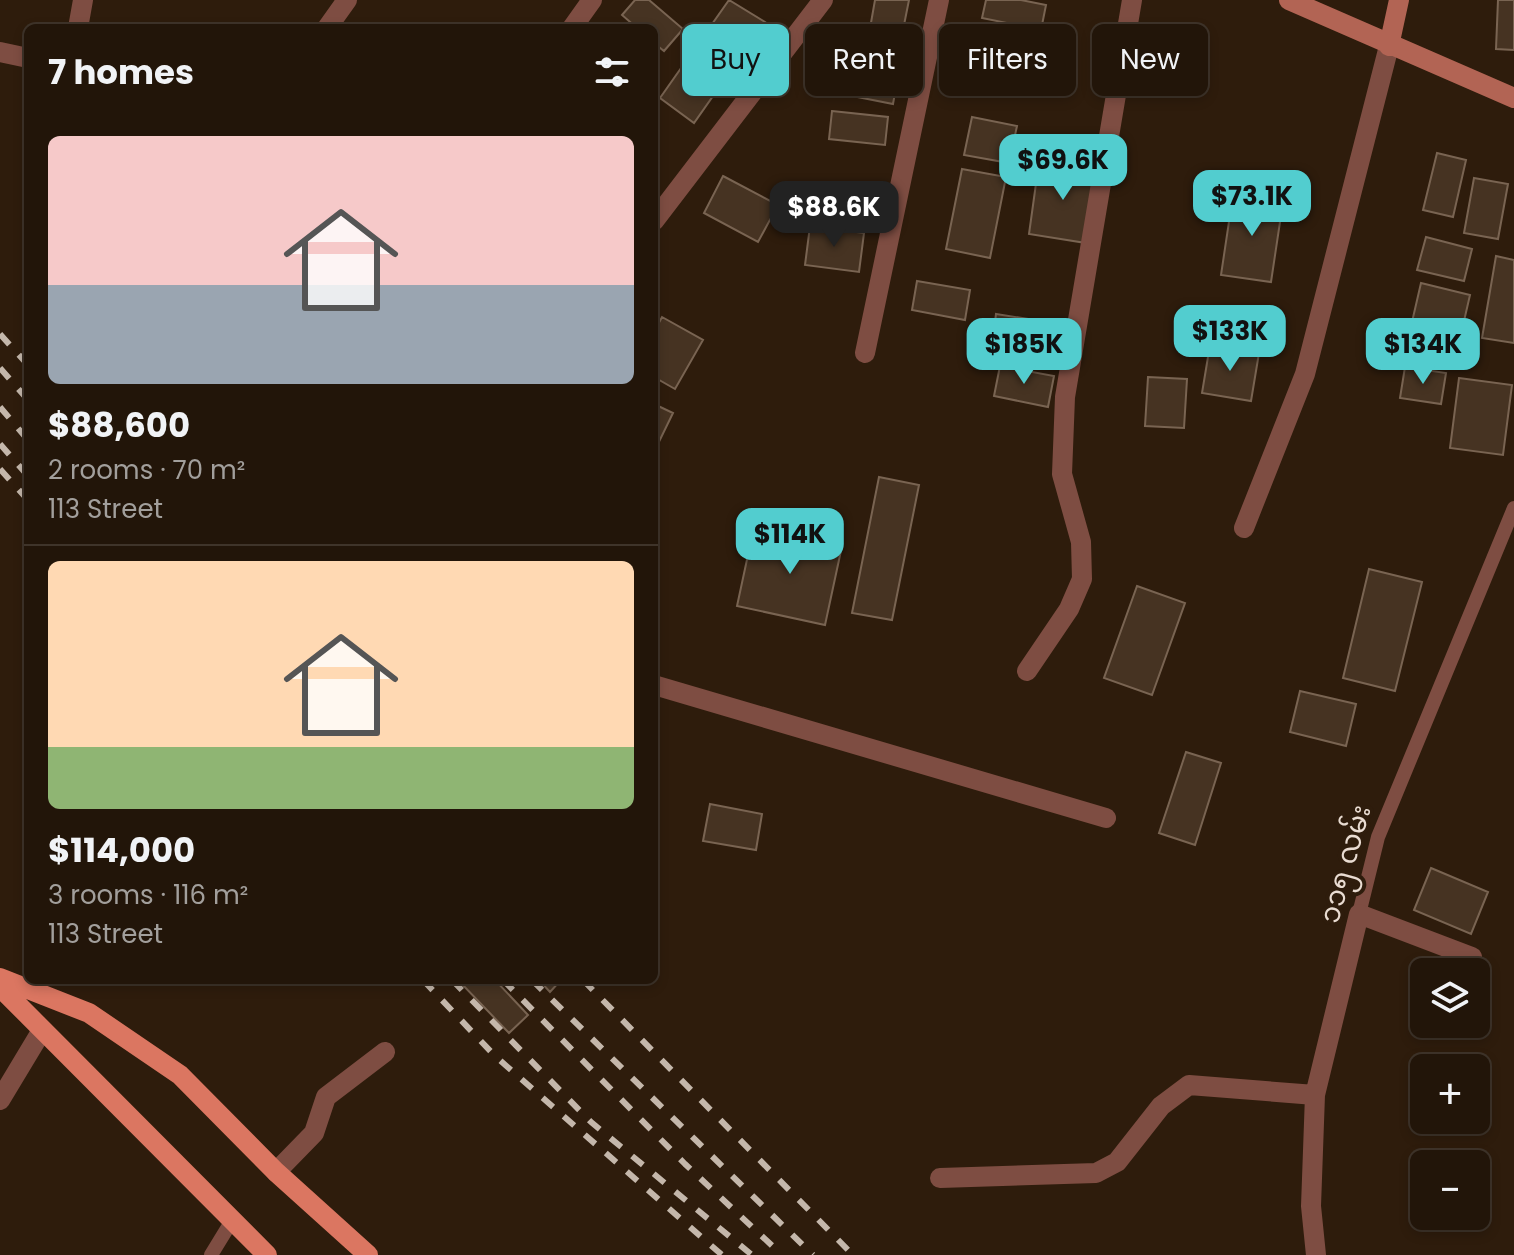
<!DOCTYPE html>
<meta charset="utf-8">
<style>
:root{--surface:#221509;--page:#2a1e12;--text:#f1f3f6;--muted:#a29f9c;--line:#3f342a;--accent:#52cdcf}
body{margin:0;font-family:Poppins,"Noto Sans Myanmar",sans-serif;background:var(--page);color:var(--text);height:100vh;display:flex;flex-direction:column;font-size:30px;white-space:nowrap}
*{box-sizing:border-box;margin:0}
p{font-size:26px;color:var(--muted)}
.icon{flex:none;width:44px;height:44px;fill:none;stroke:currentColor;stroke-width:2;stroke-linecap:round;stroke-linejoin:round}
.map{position:relative;flex:1;overflow:hidden}
.panel{position:absolute;left:24px;top:24px;width:634px;height:960px;display:flex;flex-direction:column;background:var(--surface);border-radius:12px;box-shadow:0 4px 12px #0003,0 0 0 2px var(--line)}
.panel>*{flex:none}
.banner{position:absolute;left:682px;top:24px;width:712px;height:72px;display:flex;gap:16px}
.tools{position:absolute;left:1410px;top:958px;display:grid;gap:16px}
.tools a{display:grid;place-items:center;width:80px;height:80px;border-radius:12px;background:var(--surface);box-shadow:0 4px 12px #0003,0 0 0 2px var(--line);font-size:40px}
.price{position:absolute;translate:-50% -68px;padding:0 18px;border-radius:16px;background:var(--accent);color:#111;font-size:26px;line-height:52px;filter:drop-shadow(0 2px 4px #0008)}
.price::after{content:'';position:absolute;left:50%;top:48px;width:24px;height:18px;margin-left:-12px;background:inherit;clip-path:polygon(0 0,100% 0,50% 100%)}
.price.current{background:#222;color:#fff}
ul{padding:0;list-style:none}
li{display:grid;align-content:center;gap:16px;height:424px;padding:0 24px}
li+li{border-top:2px solid var(--line)}
li span{display:grid;place-items:center;height:248px;border-radius:12px;color:#555}
li>.icon{margin-inline-start:auto}
span .icon{width:144px;height:144px;fill:#fffc;stroke-width:1}
li b{font-size:34px}
h2{display:flex;justify-content:space-between;align-items:center;height:96px;padding:0 24px;font-size:34px}
.pill{padding:0 28px;border-radius:12px;background:var(--surface);box-shadow:0 4px 12px #0003,0 0 0 2px var(--line);font-size:28px;line-height:72px}
.pill.current{background:var(--accent);color:#111}
.map>svg:first-child{display:block}
.building{fill:#463322;stroke:#796452;stroke-width:2}
.lines{fill:none;stroke-linecap:round;stroke-linejoin:round}
.lane{stroke:#7e4d42;stroke-width:14}
.street{stroke:#7e4d42;stroke-width:20}
.secondary{stroke:#b26454;stroke-width:20}
.primary{stroke:#db7661;stroke-width:20}
.rail{stroke:#c4b7ab;stroke-width:6;stroke-dasharray:14 14;stroke-linecap:butt}
.labels{text-anchor:middle;dominant-baseline:central;stroke-width:8;stroke-linejoin:round;paint-order:stroke}
.street-label{font-size:28px;fill:#e9dcd2;stroke:#2e1c0c}
</style>
<div class="map">
<svg width="1514" height="1255" viewBox="0 0 1514 1255">
<rect width="100%" height="100%" fill="#2e1c0c"/>
<path class="building" d="M635,0H649L683,29L664,51L654,43V28H637L622,15Z
M729,0L765,22L694,123L660,98Z
M875,0H909L901,40L869,34Z
M986,0H1021L1046,5L1041,30L982,18Z
M1498,0H1514V50L1496,49Z
M985,39L1032,47L1028,76L980,68Z
M850,56L900,65L893,104L842,94Z
M832,111L888,117L885,145L829,139Z
M972,117L1017,126L1009,163L964,155Z
M1437,153L1466,160L1453,217L1423,210Z
M1039,162L1097,170L1086,243L1029,234Z
M962,169L1006,177L990,258L946,249Z
M723,176L778,205L758,242L704,213Z
M1474,178L1508,184L1498,239L1464,233Z
M816,187L872,193L870,216L814,210Z
M1233,195L1283,202L1271,282L1221,275Z
M810,226L864,233L859,272L805,265Z
M1426,237L1472,249L1464,281L1417,270Z
M1496,256L1514,260V343L1482,338Z
M917,281L970,290L965,320L912,310Z
M1421,283L1470,295L1461,334L1412,322Z
M996,314L1054,323L1049,361L991,353Z
M662,317L703,340L675,389L654,377V332Z
M1210,345L1259,353L1251,401L1202,393Z
M1000,366L1054,376L1048,407L994,396Z
M1405,367L1446,373L1441,404L1400,398Z
M1148,377L1187,379L1184,428L1145,426Z
M1459,378L1512,385L1503,455L1450,448Z
M654,404L673,413L654,452Z
M879,477L919,485L892,620L852,613Z
M754,527L842,546L825,625L737,606Z
M1369,569L1422,582L1395,691L1343,678Z
M1137,586L1185,603L1152,695L1104,678Z
M1300,691L1356,704L1346,746L1290,732Z
M1186,752L1221,763L1195,845L1159,833Z
M710,804L762,814L756,850L703,841Z
M1431,868L1488,892L1471,934L1414,910Z
M458,980H495L528,1015L509,1033Z
M539,980H561L550,992Z"/>
<g class="lines">
<path class="lane" d="M1359,914L1378,837L1514,508
M211,1255L233,1219"/>
<path class="street" d="M78,28L83,0
M327,28L347,0
M572,28L592,0
M0,52L28,58
M654,221L823,0
M865,353L939,0
M1244,528L1305,374L1389,46
M1027,671L1069,609L1082,579L1081,542L1062,474L1065,397L1132,0
M654,685L1106,818
M0,1100L41,1032
M276,1172L314,1133L326,1097L385,1052
M940,1178L1096,1173L1117,1162L1161,1106L1189,1085L1315,1095
M1316,1255L1311,1206L1315,1095L1359,914L1472,957"/>
<path class="secondary" d="M1289,0L1514,98
M1389,46L1399,0"/>
<path class="primary" d="M0,978L89,1013L180,1075L276,1172L368,1255
M0,987L267,1255"/>
<path class="rail" d="M0,334L28,365
M0,368L28,400
M0,407L28,440
M0,444L28,476
M0,469L28,500
M423,980L495,1056L722,1255
M452,980L591,1122L752,1255
M503,980L685,1164L782,1255
M532,980L813,1255
M583,980L853,1255"/>
</g>
<g class="labels">
<g class="street-label">
<text transform="translate(1345 864) rotate(-74)">၁၁၅ လမ်း</text>
</g>
</g>
</svg>
<div class="tools">
<a><svg class="icon" aria-label="layers" viewBox="0 0 24 24"><path d="M12 4l9 5-9 5-9-5zM3 14l9 5 9-5"/></svg></a>
<a>+</a>
<a>−</a>
</div>
<b class="price" style="left:1063px;top:202px">$69.6K</b>
<b class="price" style="left:1252px;top:238px">$73.1K</b>
<b class="price current" style="left:834px;top:249px">$88.6K</b>
<b class="price" style="left:1230px;top:373px">$133K</b>
<b class="price" style="left:1024px;top:386px">$185K</b>
<b class="price" style="left:1423px;top:386px">$134K</b>
<b class="price" style="left:790px;top:576px">$114K</b>
<div class="banner">
<a class="pill current">Buy</a>
<a class="pill">Rent</a>
<a class="pill">Filters</a>
<a class="pill">New</a>
</div>
<section class="panel">
<h2>7 homes<svg class="icon" aria-label="filters" viewBox="0 0 24 24"><path d="M4 7h16M4 17h16"/><circle cx="9" cy="7" r="2"/><circle cx="15" cy="17" r="2"/></svg></h2>
<ul>
<li><span style="background:linear-gradient(#f6c9c9 60%,#9aa5b1 0)"><svg class="icon" aria-label="home" viewBox="0 0 24 24"><path d="M3 11l9-7 9 7M6 9v11h12V9"/></svg></span><div><b>$88,600</b><p>2 rooms · 70 m²</p><p>113 Street</p></div></li>
<li><span style="background:linear-gradient(#ffd9b3 75%,#8fb573 0)"><svg class="icon" aria-label="home" viewBox="0 0 24 24"><path d="M3 11l9-7 9 7M6 9v11h12V9"/></svg></span><div><b>$114,000</b><p>3 rooms · 116 m²</p><p>113 Street</p></div></li>
</ul>
</section>
</div>
